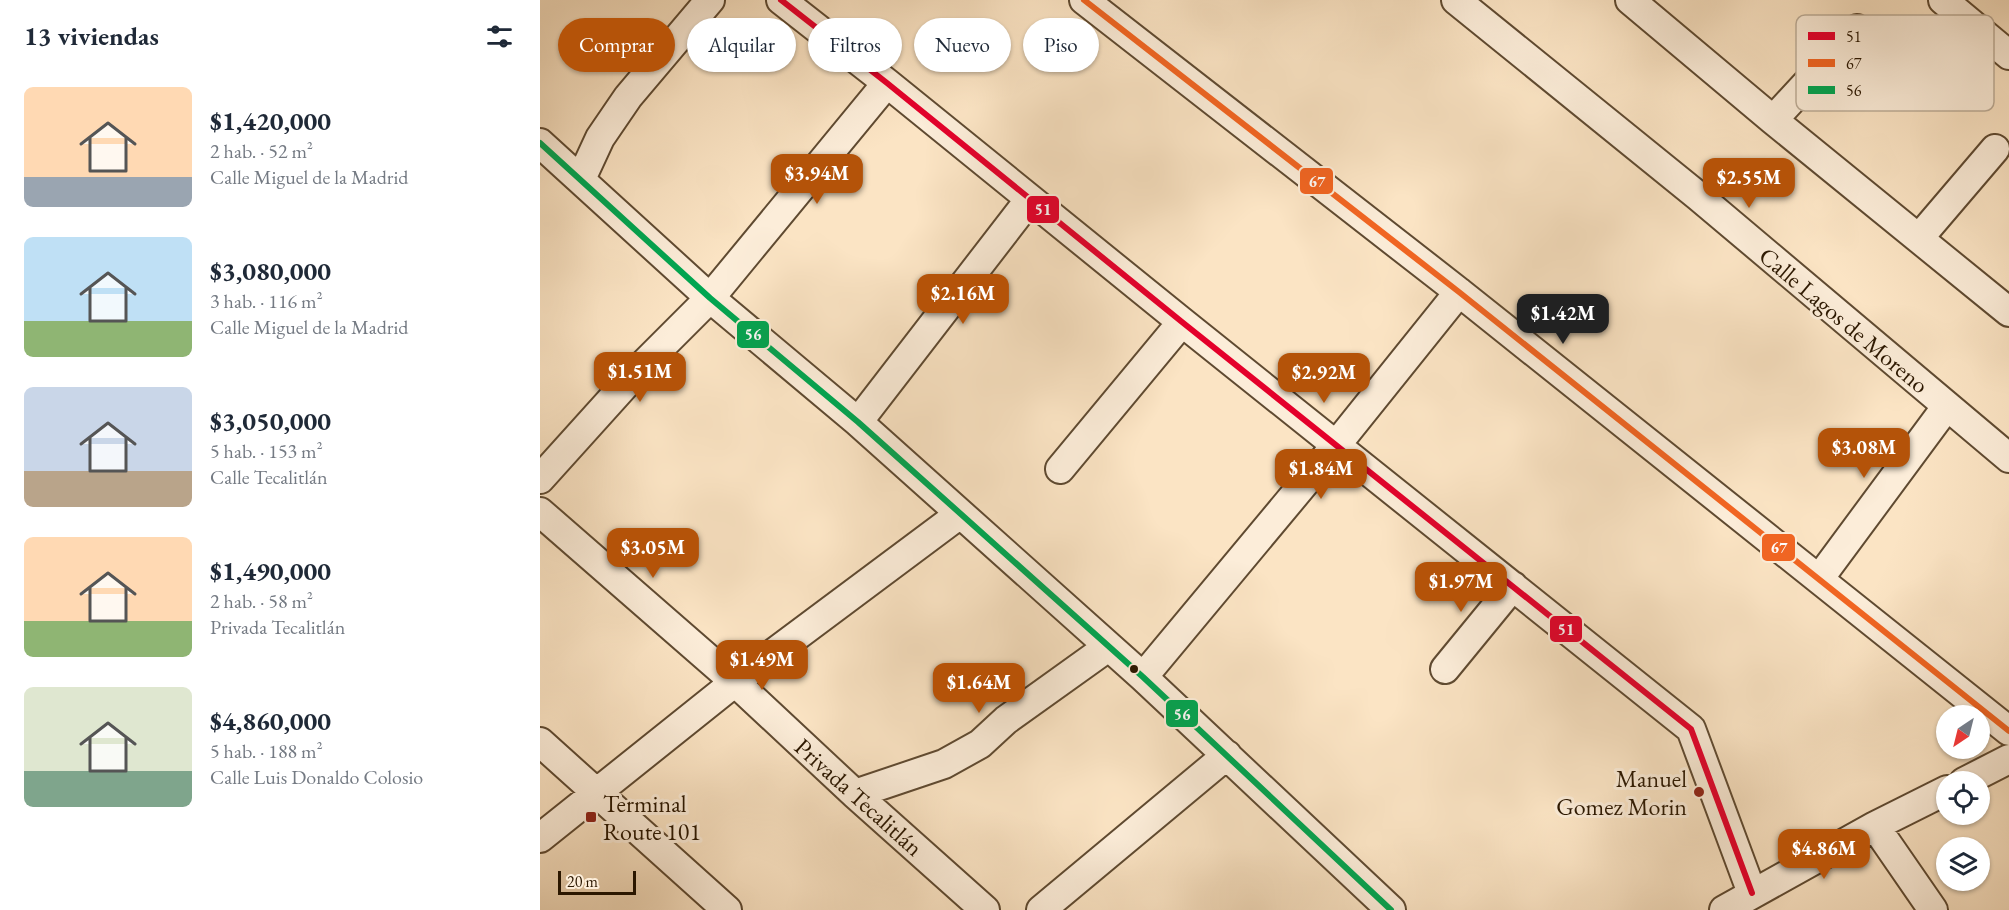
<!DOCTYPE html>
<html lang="es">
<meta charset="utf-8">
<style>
:root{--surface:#fff;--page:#f6f6f7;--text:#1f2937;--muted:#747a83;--accent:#b45309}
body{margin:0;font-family:"EB Garamond",serif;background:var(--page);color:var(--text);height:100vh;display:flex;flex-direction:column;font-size:22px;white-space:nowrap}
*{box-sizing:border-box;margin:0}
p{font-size:20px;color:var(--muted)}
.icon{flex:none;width:33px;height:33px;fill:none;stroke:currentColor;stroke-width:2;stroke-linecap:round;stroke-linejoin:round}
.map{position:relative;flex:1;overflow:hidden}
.details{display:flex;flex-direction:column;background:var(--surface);width:540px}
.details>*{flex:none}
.guide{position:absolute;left:18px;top:18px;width:570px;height:54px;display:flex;gap:12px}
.needle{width:39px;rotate:215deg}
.controls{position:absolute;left:1396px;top:705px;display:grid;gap:12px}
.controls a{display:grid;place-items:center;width:54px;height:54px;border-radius:50%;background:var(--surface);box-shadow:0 2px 4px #0004;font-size:30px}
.scale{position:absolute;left:18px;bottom:15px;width:78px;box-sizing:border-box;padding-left:6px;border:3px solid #2b1700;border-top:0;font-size:16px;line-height:21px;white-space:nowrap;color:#2b1700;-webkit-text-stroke:4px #fcedd9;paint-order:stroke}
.price{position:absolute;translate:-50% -51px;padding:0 14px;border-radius:12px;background:var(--accent);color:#fff;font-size:20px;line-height:39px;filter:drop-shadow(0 2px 3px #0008)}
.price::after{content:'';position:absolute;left:50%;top:36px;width:18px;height:14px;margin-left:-9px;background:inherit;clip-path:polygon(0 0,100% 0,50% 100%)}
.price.selected{background:#222;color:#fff}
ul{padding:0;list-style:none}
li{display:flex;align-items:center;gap:18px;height:150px;padding:0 24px}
li span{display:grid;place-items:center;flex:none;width:168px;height:120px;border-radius:9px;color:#555}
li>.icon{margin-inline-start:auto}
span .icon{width:72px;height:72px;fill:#fffc;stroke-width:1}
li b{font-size:26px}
h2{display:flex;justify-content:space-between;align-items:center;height:72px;padding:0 24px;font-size:26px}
.pill{padding:0 21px;border-radius:27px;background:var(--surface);box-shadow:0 2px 4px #0004;font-size:21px;line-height:54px}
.pill.selected{background:var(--accent);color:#fff}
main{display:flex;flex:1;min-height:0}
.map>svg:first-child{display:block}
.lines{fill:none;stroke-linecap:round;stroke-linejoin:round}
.minor-casing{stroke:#5f4a31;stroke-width:32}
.minor{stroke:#fcedd9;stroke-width:28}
.bus-1-casing{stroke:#fcedd9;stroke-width:10}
.bus-2-casing{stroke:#fcedd9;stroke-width:10}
.bus-3-casing{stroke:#fcedd9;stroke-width:10}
.bus-1{stroke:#e4002b;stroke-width:6}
.bus-2{stroke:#f26522;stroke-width:6}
.bus-3{stroke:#00a651;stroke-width:6}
.bus-dot{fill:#2b1700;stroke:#fcedd9;stroke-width:2}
.poi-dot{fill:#8f2418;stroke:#fcedd9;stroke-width:2}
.labels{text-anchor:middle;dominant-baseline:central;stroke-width:6;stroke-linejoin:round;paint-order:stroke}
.street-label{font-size:24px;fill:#2b1700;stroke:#fcedd9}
.poi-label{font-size:24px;fill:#2b1700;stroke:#fcedd9;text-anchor:end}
.key{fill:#fcedd9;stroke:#bdad98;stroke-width:1.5}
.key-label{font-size:16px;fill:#2b1700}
.line-badge{stroke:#fcedd9;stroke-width:2}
.badge-label{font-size:16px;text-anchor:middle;font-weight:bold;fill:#fff}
</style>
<main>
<section class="details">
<h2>13 viviendas<svg class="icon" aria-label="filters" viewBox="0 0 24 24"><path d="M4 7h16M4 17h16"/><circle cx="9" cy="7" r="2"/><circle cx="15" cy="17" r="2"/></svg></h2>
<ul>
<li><span style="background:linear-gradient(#ffd9b3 75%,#9aa5b1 0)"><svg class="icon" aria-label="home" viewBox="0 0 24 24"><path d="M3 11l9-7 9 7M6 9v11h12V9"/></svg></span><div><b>$1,420,000</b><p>2 hab. · 52 m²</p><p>Calle Miguel de la Madrid</p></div></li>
<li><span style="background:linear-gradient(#bfe0f5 70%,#8fb573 0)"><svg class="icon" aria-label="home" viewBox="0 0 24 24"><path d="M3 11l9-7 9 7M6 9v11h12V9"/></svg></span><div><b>$3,080,000</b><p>3 hab. · 116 m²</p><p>Calle Miguel de la Madrid</p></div></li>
<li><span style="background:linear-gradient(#c9d6e8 70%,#b9a48a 0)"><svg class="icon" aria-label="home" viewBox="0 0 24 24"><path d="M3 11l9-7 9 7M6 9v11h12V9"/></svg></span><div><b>$3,050,000</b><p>5 hab. · 153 m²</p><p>Calle Tecalitlán</p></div></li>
<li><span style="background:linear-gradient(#ffd9b3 70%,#8fb573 0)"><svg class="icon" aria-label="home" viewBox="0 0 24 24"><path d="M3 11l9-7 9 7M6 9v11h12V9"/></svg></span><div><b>$1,490,000</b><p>2 hab. · 58 m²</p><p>Privada Tecalitlán</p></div></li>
<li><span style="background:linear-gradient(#dfe7d0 70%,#7fa58c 0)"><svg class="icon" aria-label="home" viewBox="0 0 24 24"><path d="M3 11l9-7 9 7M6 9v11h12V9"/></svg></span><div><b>$4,860,000</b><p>5 hab. · 188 m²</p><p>Calle Luis Donaldo Colosio</p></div></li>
</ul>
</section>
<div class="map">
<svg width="1469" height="910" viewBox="0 0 1469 910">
<rect width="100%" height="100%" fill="#fbe4c4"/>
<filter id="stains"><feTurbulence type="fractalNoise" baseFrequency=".00333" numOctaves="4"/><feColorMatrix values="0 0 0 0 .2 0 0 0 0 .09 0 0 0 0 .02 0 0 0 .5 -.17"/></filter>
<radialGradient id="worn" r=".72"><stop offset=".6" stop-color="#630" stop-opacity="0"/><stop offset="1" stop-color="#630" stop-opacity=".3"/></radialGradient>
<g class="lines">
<defs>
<path id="minor" d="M241,0L347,83L642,322L1151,729L1212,893
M544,0L919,292L1469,731
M916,0L1158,196L1469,458
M1090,0L1233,120L1469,312
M1403,0L1469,55
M1233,120L1317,29
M0,143L170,298L318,422L603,677L851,910
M41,179L60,138L88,97L170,0
M1379,238L1455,149
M318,422L490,199
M520,469L642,322
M0,479L101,367L170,298L347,83
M0,512L195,682L315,794L445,910
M1279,579L1407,406
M905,669L973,586
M603,677L797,444L919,292
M0,742L187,910
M1424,782L1469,759
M315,794L404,764L440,744L466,720L568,647
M1335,826L1393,910
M0,838L195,682L420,514
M501,910L687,755
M1184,910L1335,826L1407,790"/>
</defs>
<use href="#minor" class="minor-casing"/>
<use href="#minor" class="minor"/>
<defs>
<path id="bus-1" d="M241,0L347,83L642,322L1151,729L1212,893"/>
<path id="bus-2" d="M544,0L919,292L1469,731"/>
<path id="bus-3" d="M0,143L170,298L318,422L603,677L851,910"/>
</defs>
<use href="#bus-1" class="bus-1-casing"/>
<use href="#bus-2" class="bus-2-casing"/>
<use href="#bus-3" class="bus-3-casing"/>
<use href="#bus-1" class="bus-1"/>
<use href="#bus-2" class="bus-2"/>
<use href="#bus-3" class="bus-3"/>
</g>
<circle class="bus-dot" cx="594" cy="669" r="5"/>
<g class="poi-dot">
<circle cx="1159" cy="792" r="6"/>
<rect x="45" y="811" width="12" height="12" rx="3"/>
</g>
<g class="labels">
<g class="street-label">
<text transform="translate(1304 320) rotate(40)">Calle Lagos de Moreno</text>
<text transform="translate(319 797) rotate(42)">Privada Tecalitlán</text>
</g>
<g class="poi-label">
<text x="1147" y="778">Manuel<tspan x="1147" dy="28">Gomez Morin</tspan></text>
<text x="63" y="803" text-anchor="start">Terminal<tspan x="63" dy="28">Route 101</tspan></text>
</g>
</g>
<rect x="1256" y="15" width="198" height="96" rx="9" class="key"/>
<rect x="1268" y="32" width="27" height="8" fill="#e4002b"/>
<rect x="1268" y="59" width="27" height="8" fill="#f26522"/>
<rect x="1268" y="86" width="27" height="8" fill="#00a651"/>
<g class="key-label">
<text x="1306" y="42">51</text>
<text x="1306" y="69">67</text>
<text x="1306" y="96">56</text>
</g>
<g class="line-badge">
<rect x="759" y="167" width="35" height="28" rx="6" fill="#f26522"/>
<rect x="486" y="195" width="34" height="29" rx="6" fill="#e4002b"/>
<rect x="196" y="320" width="34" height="29" rx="6" fill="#00a651"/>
<rect x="1221" y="533" width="35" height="29" rx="6" fill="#f26522"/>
<rect x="1009" y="615" width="34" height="28" rx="6" fill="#e4002b"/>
<rect x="625" y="699" width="34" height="29" rx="6" fill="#00a651"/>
</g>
<g class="badge-label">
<text x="777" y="187">67</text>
<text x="503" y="215">51</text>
<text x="213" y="340">56</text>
<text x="1239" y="553">67</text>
<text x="1026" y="635">51</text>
<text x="642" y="720">56</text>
</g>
<rect width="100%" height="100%" filter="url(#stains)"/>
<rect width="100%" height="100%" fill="url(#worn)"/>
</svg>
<div class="controls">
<a><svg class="needle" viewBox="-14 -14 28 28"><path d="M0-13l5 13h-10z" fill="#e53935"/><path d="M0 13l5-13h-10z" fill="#747a83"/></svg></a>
<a><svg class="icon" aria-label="locate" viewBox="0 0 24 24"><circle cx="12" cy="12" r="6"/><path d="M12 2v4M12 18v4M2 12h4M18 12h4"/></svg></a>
<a><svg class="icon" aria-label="layers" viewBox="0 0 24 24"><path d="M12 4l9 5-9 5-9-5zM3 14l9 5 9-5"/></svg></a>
</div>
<div class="scale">20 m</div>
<b class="price" style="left:277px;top:205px">$3.94M</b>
<b class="price" style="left:1209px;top:209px">$2.55M</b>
<b class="price" style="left:423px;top:325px">$2.16M</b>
<b class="price selected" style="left:1023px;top:345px">$1.42M</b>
<b class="price" style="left:100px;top:403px">$1.51M</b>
<b class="price" style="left:784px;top:404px">$2.92M</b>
<b class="price" style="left:1324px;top:479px">$3.08M</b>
<b class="price" style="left:781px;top:500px">$1.84M</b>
<b class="price" style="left:113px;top:579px">$3.05M</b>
<b class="price" style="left:921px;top:613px">$1.97M</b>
<b class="price" style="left:222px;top:691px">$1.49M</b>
<b class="price" style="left:439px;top:714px">$1.64M</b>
<b class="price" style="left:1284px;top:880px">$4.86M</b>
<div class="guide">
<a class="pill selected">Comprar</a>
<a class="pill">Alquilar</a>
<a class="pill">Filtros</a>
<a class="pill">Nuevo</a>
<a class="pill">Piso</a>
</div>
</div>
</main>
